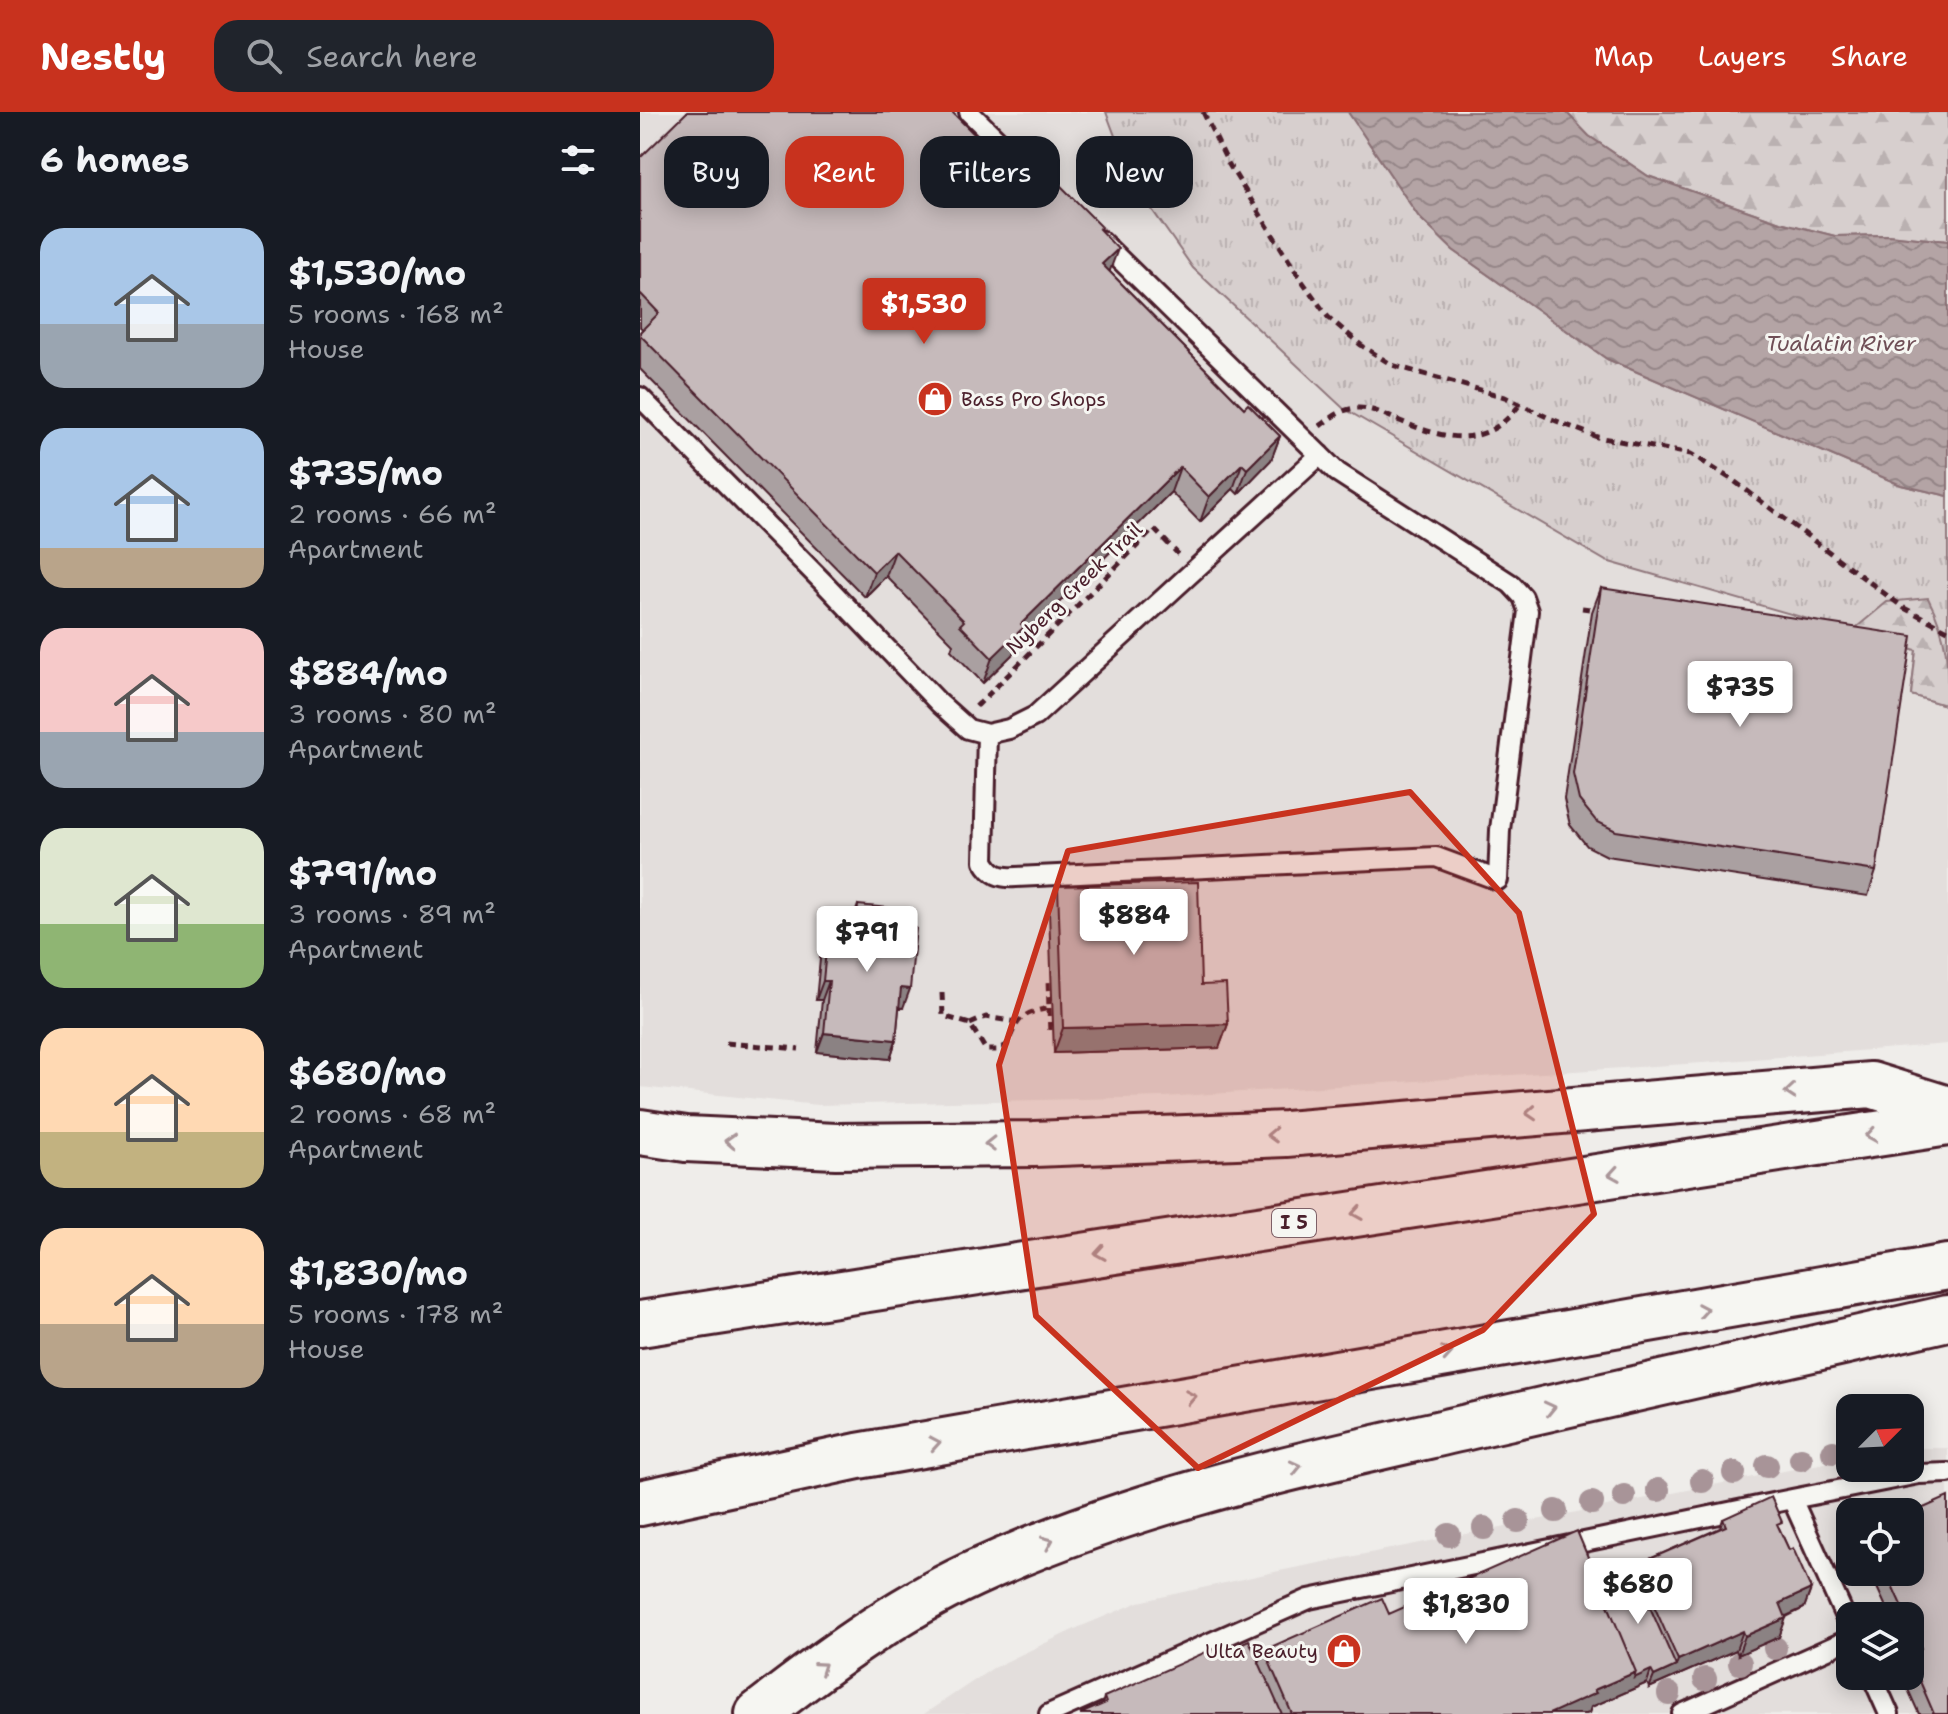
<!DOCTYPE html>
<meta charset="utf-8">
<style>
:root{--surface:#171b24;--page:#20242c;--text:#f1f3f6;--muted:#9ea1a6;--accent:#c8321e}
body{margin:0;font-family:"Shantell Sans",sans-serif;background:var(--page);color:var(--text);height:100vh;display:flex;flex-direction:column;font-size:30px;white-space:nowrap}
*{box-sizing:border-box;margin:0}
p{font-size:26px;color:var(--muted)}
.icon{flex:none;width:44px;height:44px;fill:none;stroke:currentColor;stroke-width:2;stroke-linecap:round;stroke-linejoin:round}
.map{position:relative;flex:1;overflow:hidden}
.sheet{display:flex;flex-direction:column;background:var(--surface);width:640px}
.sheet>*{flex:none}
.guide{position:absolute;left:24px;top:24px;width:760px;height:72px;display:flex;gap:16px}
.needle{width:52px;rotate:66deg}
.controls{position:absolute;left:1196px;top:1282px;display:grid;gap:16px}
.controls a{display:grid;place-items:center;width:88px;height:88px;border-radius:16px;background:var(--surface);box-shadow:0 4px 20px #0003;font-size:40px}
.price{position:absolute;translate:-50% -68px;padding:0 18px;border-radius:8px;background:#fff;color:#222;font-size:26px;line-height:52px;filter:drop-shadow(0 2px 4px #0008)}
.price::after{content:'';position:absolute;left:50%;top:48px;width:24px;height:18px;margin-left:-12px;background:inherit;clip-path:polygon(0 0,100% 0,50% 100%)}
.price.current{background:var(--accent);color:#fff}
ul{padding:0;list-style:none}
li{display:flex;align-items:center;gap:24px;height:200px;padding:0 40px}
li span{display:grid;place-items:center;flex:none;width:224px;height:160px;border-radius:24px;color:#555}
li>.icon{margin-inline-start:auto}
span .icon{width:96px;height:96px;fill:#fffc;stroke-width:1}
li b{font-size:34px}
h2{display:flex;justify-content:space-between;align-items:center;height:96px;padding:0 40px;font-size:34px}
.tag{padding:0 28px;border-radius:24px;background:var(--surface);box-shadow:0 4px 20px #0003;font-size:28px;line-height:72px}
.tag.current{background:var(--accent);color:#fff}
header{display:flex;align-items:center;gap:48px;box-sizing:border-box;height:112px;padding:0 40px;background:var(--accent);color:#fff}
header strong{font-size:38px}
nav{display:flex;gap:44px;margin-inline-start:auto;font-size:28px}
.search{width:560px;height:72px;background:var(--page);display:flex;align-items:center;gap:20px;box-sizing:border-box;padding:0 28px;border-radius:24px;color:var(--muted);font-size:30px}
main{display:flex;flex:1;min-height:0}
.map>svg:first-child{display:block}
.built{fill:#e3dedc;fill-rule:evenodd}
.grass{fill:url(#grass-tufts);stroke:#90777c;stroke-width:2}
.forest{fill:url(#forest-firs);stroke:#90777c;stroke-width:2}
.water{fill:url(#water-waves);stroke:#8a6f74;stroke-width:2}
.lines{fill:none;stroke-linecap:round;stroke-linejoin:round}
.service-casing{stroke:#4a1f2b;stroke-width:24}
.motorway-casing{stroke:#4a1f2b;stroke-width:50}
.path{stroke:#4a1f2b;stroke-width:5;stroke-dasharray:8 6;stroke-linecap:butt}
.service{stroke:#f6f6f2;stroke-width:18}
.motorway{stroke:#f6f6f2;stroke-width:44}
.tree{fill:#a89498}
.wall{fill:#aaa0a1;stroke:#4a1f2b;stroke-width:2}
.shaded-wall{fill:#8b8283;stroke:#4a1f2b;stroke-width:2}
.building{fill:#c6babb;stroke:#4a1f2b;stroke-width:2}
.oneway{stroke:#a99598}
.marked{fill:#c8321e;fill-opacity:0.2;stroke:#c8321e;stroke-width:6;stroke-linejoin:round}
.labels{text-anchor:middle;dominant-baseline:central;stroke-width:6;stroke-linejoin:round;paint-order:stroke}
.shield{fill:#f6f6f2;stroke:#7e6067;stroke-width:2}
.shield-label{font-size:18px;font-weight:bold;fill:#4a1f2b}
.poi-label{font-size:20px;fill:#4a1f2b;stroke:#f6f6f2;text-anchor:start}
.street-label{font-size:20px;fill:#4a1f2b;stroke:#f6f6f2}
.water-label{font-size:22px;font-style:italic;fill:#6f4e56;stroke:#f6f6f2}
</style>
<header>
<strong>Nestly</strong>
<div class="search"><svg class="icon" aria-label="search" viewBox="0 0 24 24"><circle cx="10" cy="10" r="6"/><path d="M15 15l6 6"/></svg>Search here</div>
<nav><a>Map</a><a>Layers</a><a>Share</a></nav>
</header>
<main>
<section class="sheet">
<h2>6 homes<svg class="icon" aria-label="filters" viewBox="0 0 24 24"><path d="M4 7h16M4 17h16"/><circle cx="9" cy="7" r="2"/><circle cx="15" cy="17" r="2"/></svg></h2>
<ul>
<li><span style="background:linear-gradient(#a9c7e8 60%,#9aa5b1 0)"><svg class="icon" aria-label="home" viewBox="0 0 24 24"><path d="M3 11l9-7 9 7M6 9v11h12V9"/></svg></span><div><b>$1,530/mo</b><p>5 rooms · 168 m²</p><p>House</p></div></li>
<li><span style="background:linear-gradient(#a9c7e8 75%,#b9a48a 0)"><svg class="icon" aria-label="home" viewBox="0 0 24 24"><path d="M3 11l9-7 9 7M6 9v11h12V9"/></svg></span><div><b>$735/mo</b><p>2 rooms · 66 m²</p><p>Apartment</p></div></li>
<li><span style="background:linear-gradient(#f6c9c9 65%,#9aa5b1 0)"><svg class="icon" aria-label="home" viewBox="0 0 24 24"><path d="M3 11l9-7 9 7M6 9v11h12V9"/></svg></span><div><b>$884/mo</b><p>3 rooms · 80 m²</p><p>Apartment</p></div></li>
<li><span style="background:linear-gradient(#dfe7d0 60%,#8fb573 0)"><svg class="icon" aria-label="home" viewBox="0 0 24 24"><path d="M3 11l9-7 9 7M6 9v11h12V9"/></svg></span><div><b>$791/mo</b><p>3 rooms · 89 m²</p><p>Apartment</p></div></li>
<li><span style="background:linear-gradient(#ffd9b3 65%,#c2b280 0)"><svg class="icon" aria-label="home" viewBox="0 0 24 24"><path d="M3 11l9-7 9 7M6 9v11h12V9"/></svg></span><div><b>$680/mo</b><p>2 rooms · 68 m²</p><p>Apartment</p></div></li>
<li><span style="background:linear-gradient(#ffd9b3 60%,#b9a48a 0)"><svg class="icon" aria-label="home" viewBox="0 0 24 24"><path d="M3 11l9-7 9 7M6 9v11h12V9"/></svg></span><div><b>$1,830/mo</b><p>5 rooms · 178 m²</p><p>House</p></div></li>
</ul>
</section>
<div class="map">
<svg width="1308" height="1602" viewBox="0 0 1308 1602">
<defs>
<pattern id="grass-tufts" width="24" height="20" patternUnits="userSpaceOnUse" patternTransform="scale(2)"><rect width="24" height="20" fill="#d7cfce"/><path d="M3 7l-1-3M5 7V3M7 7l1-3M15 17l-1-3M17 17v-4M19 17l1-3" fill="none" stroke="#bab1b1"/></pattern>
<pattern id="forest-firs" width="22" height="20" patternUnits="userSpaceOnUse" patternTransform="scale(2)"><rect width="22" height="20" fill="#d7cfce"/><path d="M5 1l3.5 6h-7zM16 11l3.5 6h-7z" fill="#bab1b1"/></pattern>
<pattern id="water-waves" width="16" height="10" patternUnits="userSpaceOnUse" patternTransform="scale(2)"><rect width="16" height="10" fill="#b4a4a5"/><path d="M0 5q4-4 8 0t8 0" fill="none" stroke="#948587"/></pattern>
</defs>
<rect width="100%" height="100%" fill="#efedea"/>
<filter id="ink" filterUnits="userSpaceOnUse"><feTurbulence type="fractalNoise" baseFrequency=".0125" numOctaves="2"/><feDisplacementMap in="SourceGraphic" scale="16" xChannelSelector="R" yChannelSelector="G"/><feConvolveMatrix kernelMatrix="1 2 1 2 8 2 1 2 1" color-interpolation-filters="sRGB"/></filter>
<g filter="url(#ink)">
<path class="built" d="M0,0H466L492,69L966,449L1276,538L1271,583L1308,594V932L1062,951L524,985L178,993L0,975Z
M1270,1336H1308V1602H284L353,1556L437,1516L499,1490L639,1459L1210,1346V1356H1270ZM1210,1400H1270V1460H1210ZM1210,1504H1270V1564H1210Z"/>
<path class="grass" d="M466,0H708L779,105L813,138L967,247L1261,373L1308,384V594L1271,583L1276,538L966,449L703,296L553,156L492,69Z"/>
<path class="forest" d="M926,0H1308V129L1247,123L1195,124L1140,110L1008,64L949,24Z
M1288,486C1308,525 1308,550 1308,594L1271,583L1276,538L1212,519L1247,490Z"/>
<path class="water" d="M708,0H926L949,24L1008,64L1140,110L1195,124L1247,123L1308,129V384L1261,373L967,247L813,138L779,105Z"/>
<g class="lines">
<defs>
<path id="service" d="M329,0L384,54
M460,128L697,360L871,472L883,485L888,499L860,718L858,768L796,745L376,765C360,766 352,763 344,749L347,622L369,617L395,604L680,343
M0,285L185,472L299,591L328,617L347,622
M1152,1387L1210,1516
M1232,1564L1249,1602
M409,1602L669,1487L1152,1387L1279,1362L1308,1361
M1042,1602L1210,1527"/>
<path id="motorway" d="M0,1020L46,1027L196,1034L394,1032L646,1022L1231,973L1308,997
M0,1212L1308,1011
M0,1391L218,1344L1308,1155
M118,1602C185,1550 254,1499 331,1463C494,1387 662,1353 836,1313C994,1277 1151,1242 1308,1206"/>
</defs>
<use href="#service" class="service-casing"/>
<use href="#motorway" class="motorway-casing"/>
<path class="path" d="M563,0L588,51L660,166L688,205L721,233L752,253L865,285L909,306L957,325L1051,342L1094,369L1264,496L1308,518
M680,314C692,305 703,296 719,296C733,296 747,304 760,309C808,328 846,338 881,291
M942,496L957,498
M336,591L338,593L514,417L538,442
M302,881L303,904L330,912L346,938H357L367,933C378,906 380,902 409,896L408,867
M409,896L410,921
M330,912L346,905L376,910
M86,931L159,937"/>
<use href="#service" class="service"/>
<use href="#motorway" class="motorway"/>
</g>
<g class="tree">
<circle cx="1193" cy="1340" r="12"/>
<circle cx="1161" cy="1347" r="12"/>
<circle cx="1127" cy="1354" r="12"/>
<circle cx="1094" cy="1361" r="12"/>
<circle cx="1062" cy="1369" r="12"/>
<circle cx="1018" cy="1378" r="12"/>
<circle cx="984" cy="1384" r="12"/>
<circle cx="952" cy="1391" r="12"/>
<circle cx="916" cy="1399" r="12"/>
<circle cx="878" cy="1409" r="12"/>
<circle cx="844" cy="1416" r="12"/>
<circle cx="809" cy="1423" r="12"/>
<circle cx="1135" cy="1536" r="12"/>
<circle cx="1100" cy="1551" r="12"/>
<circle cx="1065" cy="1567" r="12"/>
<circle cx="1029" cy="1582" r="12"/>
</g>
<path class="wall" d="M0,46L360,48L460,118L470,160L604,296L640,324L631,348L598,382L593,377L560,410L531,380L378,531L375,540L343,571L311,538L313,532L246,464L225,485L0,257V220L3,217L0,215Z
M961,476L1236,759L1228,784L967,744L947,734L930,713L924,687L952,500Z
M418,774L561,873L588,912L579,936L414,941L409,799Z
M218,793L246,813L263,896H259L256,928L250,947L177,940L182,888H176L182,827L189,808L212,810Z
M1083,1407L1139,1416L1149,1438L1171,1477L1164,1496L1146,1505L1139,1525L1098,1543L1096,1538L1009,1576L1007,1571L951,1595L949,1601L946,1602H440L462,1593L464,1585L578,1542L619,1551L624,1538L749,1502L960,1474L994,1459L996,1453L1080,1416Z
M1230,1460H1270L1308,1602H1279L1262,1564H1270V1504H1250Z"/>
<path class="shaded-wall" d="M478,137L469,161L462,152Z
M640,324L631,348L598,382L607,357Z
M602,352L593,377L560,410L569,385Z
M540,355L531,380L378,531L375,540L343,571L352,546L381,512Z
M255,439L246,464L225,485L234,460Z
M183,869H189L182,888H176Z
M261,876L270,877L263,896L254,895Z
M588,912L579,936L414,941L423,916Z
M184,921L256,928L250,947L177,940Z
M1171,1477L1164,1496L1133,1510L1140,1491Z
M1146,1506L1139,1525L1098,1543L1105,1524Z
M1103,1519L1096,1538L1009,1576L1014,1564L1036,1554L1038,1548Z
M1011,1558L1007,1571L951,1595L949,1601L946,1602H909L954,1578L996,1560Z"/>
<path class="building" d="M47,0H312L360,48L376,32L398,55L400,53L462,115L459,117L478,137L462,152L604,296L608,292L640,324L607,357L602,352L569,385L540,355L381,512L384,515L352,546L320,513L324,509L255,439L234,460L0,223V220L19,201L0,181V46Z
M961,476L1272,524L1236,759L976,719L956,709L939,688L933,662Z
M558,770L561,873L586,872L588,912L423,916L418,774Z
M218,793L248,796L246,813L276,816L270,877L261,876L256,928L184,921L189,869H183L189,808L217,811Z
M1131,1385L1142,1410L1137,1412L1149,1438L1153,1436L1171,1477L1140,1491L1146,1506L1105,1524L1103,1519L1038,1548L996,1453L1086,1414L1083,1407Z
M1308,1385V1602H1294L1270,1546V1541L1281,1536L1270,1513V1504H1266L1246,1460H1270V1402Z
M937,1419L996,1560L954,1578L956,1581L909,1602H652L624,1538L742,1486L749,1502Z
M994,1459L1036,1554L1014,1564L1011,1558L994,1566L996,1560L960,1474Z
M609,1528L642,1602H440L466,1591L464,1585L575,1536L578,1542Z"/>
<defs><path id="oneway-chevron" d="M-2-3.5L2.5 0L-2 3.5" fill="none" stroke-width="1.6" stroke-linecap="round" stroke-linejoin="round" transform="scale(2)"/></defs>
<g class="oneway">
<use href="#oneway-chevron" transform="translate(1150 980) rotate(175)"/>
<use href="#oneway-chevron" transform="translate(891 1001) rotate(176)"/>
<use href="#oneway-chevron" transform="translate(632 1023) rotate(178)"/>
<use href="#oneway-chevron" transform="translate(1231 1023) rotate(171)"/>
<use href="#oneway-chevron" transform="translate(90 1029) rotate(-177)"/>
<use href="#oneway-chevron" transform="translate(350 1032) rotate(179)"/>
<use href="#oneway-chevron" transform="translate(974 1062) rotate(171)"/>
<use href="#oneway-chevron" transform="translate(717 1101) rotate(171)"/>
<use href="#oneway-chevron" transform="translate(460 1141) rotate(171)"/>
<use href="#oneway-chevron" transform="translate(1063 1198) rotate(-10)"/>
<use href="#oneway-chevron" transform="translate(807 1241) rotate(-10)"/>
<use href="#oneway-chevron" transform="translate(551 1285) rotate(-10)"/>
<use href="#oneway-chevron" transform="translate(910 1296) rotate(-13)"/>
<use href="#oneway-chevron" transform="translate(295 1331) rotate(-10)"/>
<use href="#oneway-chevron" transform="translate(656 1355) rotate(-13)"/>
<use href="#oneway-chevron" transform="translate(408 1430) rotate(-23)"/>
<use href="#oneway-chevron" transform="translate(181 1555) rotate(-35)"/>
</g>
</g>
<path class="marked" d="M770,680L879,801L954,1102L843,1218L558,1356L396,1204L359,953L428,739Z"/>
<defs>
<symbol id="shop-disc" viewBox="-11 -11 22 22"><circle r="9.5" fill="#c8321e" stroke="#f6f6f2"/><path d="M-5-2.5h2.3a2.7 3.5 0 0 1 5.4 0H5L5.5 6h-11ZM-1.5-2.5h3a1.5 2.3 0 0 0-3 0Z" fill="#fff"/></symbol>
</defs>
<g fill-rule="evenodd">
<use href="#shop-disc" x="275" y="267" width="40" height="40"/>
<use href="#shop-disc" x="684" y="1519" width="40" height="40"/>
</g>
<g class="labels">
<rect class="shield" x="632" y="1097" width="44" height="28" rx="6"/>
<g class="shield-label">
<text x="654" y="1111">I 5</text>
</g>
<g class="poi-label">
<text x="321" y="287">Bass Pro Shops</text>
<text x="678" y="1539" text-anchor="end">Ulta Beauty</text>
</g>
<g class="street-label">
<text transform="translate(434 476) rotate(-44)">Nyberg Creek Trail</text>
</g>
<g class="water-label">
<text x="1201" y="231">Tualatin River</text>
</g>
</g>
</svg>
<div class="controls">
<a><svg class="needle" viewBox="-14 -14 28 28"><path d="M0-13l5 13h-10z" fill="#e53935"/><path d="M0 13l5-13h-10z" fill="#9ea1a6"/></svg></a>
<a><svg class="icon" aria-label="locate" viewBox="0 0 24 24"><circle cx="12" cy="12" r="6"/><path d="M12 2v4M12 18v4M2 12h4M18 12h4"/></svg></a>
<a><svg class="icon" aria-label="layers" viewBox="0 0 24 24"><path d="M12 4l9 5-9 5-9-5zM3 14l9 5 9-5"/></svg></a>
</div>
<b class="price current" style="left:284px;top:234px">$1,530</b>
<b class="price" style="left:1100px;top:617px">$735</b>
<b class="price" style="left:494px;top:845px">$884</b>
<b class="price" style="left:227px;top:862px">$791</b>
<b class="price" style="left:998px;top:1514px">$680</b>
<b class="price" style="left:826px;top:1534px">$1,830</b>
<div class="guide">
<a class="tag">Buy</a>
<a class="tag current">Rent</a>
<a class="tag">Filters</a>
<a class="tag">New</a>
</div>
</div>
</main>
